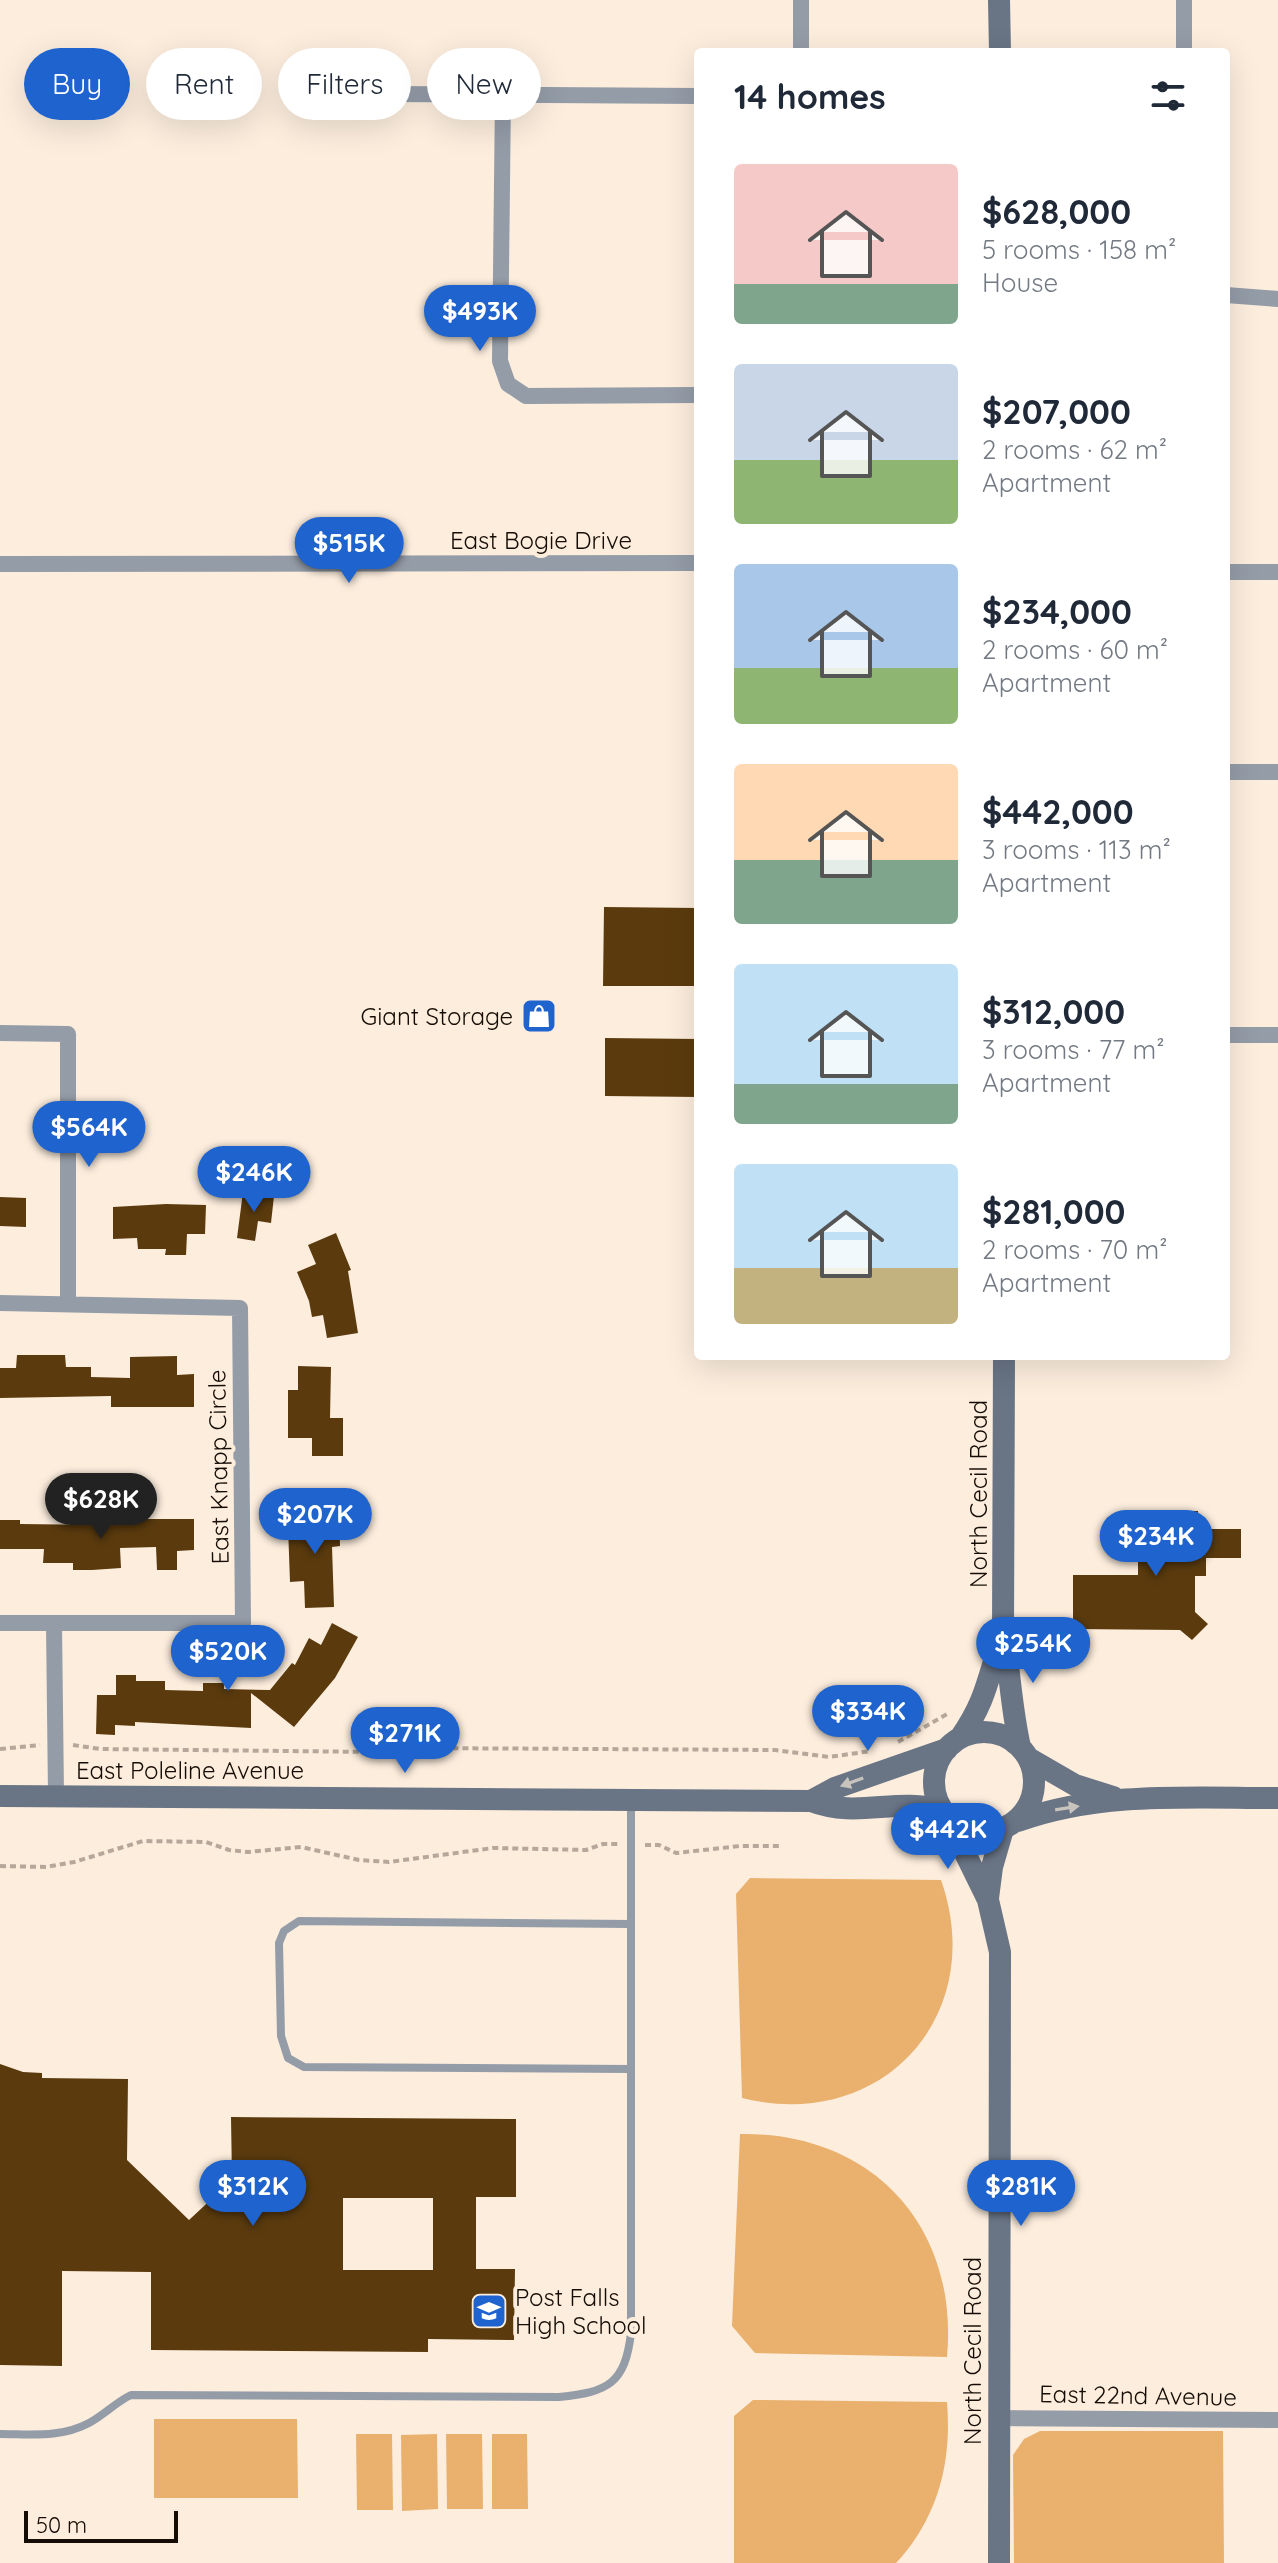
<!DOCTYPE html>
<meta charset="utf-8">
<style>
:root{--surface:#fff;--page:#f2f2f3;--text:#1f2937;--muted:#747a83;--accent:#1e63ce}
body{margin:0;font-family:Quicksand,sans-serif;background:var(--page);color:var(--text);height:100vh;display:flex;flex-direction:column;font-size:30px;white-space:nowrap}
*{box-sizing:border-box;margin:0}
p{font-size:26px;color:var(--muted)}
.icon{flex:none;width:44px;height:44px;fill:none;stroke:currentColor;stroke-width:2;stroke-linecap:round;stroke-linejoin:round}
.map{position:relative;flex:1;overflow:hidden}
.side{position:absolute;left:694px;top:48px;width:536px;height:1312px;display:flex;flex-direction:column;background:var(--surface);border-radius:8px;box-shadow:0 8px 32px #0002}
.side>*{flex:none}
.banner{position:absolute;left:24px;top:48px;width:550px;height:72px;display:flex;gap:16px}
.scale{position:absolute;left:24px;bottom:20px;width:154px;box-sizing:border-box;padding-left:8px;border:4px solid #150d05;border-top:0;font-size:22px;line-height:28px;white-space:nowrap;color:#150d05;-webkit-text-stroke:6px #fceddd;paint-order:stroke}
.price{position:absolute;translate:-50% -68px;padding:0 18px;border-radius:28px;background:var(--accent);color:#fff;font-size:26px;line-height:52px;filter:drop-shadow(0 2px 4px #0008)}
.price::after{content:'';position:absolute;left:50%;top:48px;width:24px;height:18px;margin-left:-12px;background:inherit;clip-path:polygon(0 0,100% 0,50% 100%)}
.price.selected{background:#222;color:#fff}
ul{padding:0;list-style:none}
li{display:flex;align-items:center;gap:24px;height:200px;padding:0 40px}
li span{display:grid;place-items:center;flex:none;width:224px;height:160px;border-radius:8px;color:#555}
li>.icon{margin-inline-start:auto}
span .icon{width:96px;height:96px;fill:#fffc;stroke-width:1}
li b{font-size:34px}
h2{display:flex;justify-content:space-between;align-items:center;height:96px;padding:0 40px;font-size:34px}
.pill{padding:0 28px;border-radius:36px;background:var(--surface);box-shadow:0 8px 32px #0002;font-size:28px;line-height:72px}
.pill.selected{background:var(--accent);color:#fff}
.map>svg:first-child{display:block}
.green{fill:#eab16e}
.building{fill:#5b3b0e;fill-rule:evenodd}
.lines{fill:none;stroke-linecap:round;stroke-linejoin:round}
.path{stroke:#b5a89a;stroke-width:4;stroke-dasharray:6 4;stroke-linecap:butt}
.lane{stroke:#949ca8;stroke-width:8}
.street{stroke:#949ca8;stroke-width:16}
.secondary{stroke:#697485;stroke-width:22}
.oneway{fill:#c9c3be}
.labels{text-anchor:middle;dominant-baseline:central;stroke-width:8;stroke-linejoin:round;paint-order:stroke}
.street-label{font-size:24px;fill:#150d05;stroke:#fceddd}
.poi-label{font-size:24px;fill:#150d05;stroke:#fceddd;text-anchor:end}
</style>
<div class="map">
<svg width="1278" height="2563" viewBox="0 0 1278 2563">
<rect width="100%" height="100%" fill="#fceddd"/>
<path class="green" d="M750,1878L941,1880C989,2016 881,2133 742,2098L736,1894Z
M740,2134C872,2132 959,2226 947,2357L755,2353L732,2326Z
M753,2400L947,2402C952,2463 938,2518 896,2563H734V2416Z
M154,2419H297L298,2498H154Z
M1040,2431H1223L1224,2563H1014L1013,2455L1024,2439Z
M392,2434L393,2510H357L356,2434Z
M437,2434L438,2509L402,2511L401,2435Z
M446,2434H482L483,2509H447Z
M492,2434H527L528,2509H492Z"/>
<path class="building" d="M604,907L698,908V986H603Z
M605,1038L698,1039V1097L605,1096Z
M243,1192L274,1196L271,1223L258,1221L255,1241L237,1238Z
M0,1197L26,1198V1227L0,1226Z
M166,1204L206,1205L205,1234H187L186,1255H165L166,1249H138L137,1238L113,1239V1207Z
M336,1233L351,1270L348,1271L358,1333L327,1338L323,1315L312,1317L309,1301L297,1272L316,1264L308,1245Z
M17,1355H65L66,1367H91V1377L130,1378V1357L177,1356V1375L194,1374V1407H111V1396L0,1398V1368H16Z
M298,1366L331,1367L330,1418H343V1456H312V1438H288V1390H298Z
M339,1509L340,1546L332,1547L334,1607L305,1608L304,1581L290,1582L288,1527H307V1510Z
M1138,1511H1198V1529H1241V1558H1206V1576H1195V1612L1208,1624L1192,1640L1180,1630L1073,1629V1575H1138Z
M101,1519H194V1550L177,1551V1570H157L156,1547L120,1548L121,1568L92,1570H73V1563H43L44,1549H0V1520H20V1524L101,1525Z
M332,1623L358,1637L335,1678L294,1727L251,1693V1728L135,1722V1726L115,1725V1735L96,1734L97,1695H116V1675H136V1681H165V1690L203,1691V1683H224V1689L270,1690L292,1663L295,1665L309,1638L321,1645Z
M0,2064L23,2072L42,2073V2078L128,2079L127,2160L189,2220L232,2180L231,2117L516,2119V2197H476V2269H515L514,2340L428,2339V2352L151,2350V2272L62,2271V2366L0,2365ZM343,2198H433V2270H343Z"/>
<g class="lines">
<path class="path" d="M898,1742L949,1713
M73,1745L100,1749L377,1752L410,1748L775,1750L829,1757L871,1751
M0,1749L40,1745
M645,1845H659L676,1853L740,1846H782
M0,1866L46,1867L74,1862L143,1841L206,1842L229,1850L248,1852L301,1847L359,1860L389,1862L493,1848L586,1850L603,1844H620"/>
<path class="lane" d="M631,2069L304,2067L288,2058L281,2036L279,1943L284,1931L299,1921L631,1924
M0,2434C31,2434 61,2438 89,2423C104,2415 116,2402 131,2395L559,2397C608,2392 625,2384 631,2333V1803"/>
<path class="street" d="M801,0V52
M1184,0V52
M389,94L698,96
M503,95L500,361L508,384L526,396L698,395
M1226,295L1278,299
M0,564L698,563
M1226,572H1278
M1226,772H1278
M0,1033L68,1034V1302
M1226,1035H1278
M0,1303L240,1308L243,1623H0
M54,1624L56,1795
M998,2418L1278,2420"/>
<path class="secondary" d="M999,0L1000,52
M1004,1356L1003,1632C1010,1670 1011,1708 1020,1747
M934 1782a50 50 0 1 1 100 0a50 50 0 1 1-100 0Z
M960,1738C987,1700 988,1676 1003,1633
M1030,1759L1075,1785L1113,1797
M0,1796L811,1801C858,1819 895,1797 942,1810
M811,1801L835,1788L947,1749
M1018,1821C1101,1791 1191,1798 1278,1798
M954,1823L963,1849L988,1900L1000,1952L999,2563
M988,1898L992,1867L1003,1829"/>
</g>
<defs><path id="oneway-solid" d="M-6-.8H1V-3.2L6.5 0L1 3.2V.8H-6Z" transform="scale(2)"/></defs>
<g class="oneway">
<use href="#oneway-solid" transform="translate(852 1782) rotate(160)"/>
<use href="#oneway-solid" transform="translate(1067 1808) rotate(-9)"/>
</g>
<defs>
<symbol id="shop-square" viewBox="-11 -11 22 22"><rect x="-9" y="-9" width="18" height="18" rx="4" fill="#1e63ce" stroke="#fceddd"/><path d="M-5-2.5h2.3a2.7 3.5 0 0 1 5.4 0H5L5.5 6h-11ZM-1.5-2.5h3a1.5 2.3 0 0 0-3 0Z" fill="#fff"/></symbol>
<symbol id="school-square" viewBox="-11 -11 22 22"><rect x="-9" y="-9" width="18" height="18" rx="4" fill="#1e63ce" stroke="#fceddd"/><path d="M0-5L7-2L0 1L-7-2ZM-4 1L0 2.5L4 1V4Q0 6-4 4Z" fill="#fff"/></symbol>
</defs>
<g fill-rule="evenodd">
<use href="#shop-square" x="519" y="996" width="40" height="40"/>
<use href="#school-square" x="469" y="2291" width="40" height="40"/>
</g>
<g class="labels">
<g class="street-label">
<text x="541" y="540">East Bogie Drive</text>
<text transform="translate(218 1467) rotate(-91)">East Knapp Circle</text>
<text transform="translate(978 1494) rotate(-90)">North Cecil Road</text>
<text x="190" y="1770">East Poleline Avenue</text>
<text transform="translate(972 2351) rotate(-90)">North Cecil Road</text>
<text transform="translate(1138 2395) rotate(1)">East 22nd Avenue</text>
</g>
<g class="poi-label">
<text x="513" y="1016">Giant Storage</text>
<text x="515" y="2297" text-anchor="start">Post Falls<tspan x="515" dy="28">High School</tspan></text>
</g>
</g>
</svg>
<div class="scale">50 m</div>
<b class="price" style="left:480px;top:353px">$493K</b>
<b class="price" style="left:349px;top:585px">$515K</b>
<b class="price" style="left:89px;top:1169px">$564K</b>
<b class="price" style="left:254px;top:1214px">$246K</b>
<b class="price selected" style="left:101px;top:1541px">$628K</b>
<b class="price" style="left:315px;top:1556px">$207K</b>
<b class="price" style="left:1156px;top:1578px">$234K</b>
<b class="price" style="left:1033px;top:1685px">$254K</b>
<b class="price" style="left:228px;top:1693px">$520K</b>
<b class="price" style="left:868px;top:1753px">$334K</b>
<b class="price" style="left:405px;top:1775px">$271K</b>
<b class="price" style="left:948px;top:1871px">$442K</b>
<b class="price" style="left:253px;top:2228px">$312K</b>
<b class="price" style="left:1021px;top:2228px">$281K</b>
<div class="banner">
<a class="pill selected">Buy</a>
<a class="pill">Rent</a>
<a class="pill">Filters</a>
<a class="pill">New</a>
</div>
<section class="side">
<h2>14 homes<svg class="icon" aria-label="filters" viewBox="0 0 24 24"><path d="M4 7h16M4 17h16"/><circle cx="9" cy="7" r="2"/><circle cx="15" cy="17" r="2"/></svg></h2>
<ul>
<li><span style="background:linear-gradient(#f6c9c9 75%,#7fa58c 0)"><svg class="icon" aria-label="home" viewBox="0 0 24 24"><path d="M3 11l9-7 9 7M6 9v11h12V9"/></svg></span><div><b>$628,000</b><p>5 rooms · 158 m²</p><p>House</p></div></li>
<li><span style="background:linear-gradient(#c9d6e8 60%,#8fb573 0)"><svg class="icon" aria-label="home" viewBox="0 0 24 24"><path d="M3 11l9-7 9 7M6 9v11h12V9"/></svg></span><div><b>$207,000</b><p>2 rooms · 62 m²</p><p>Apartment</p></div></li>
<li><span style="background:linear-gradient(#a9c7e8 65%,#8fb573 0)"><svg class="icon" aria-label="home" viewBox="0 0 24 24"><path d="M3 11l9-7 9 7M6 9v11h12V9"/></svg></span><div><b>$234,000</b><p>2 rooms · 60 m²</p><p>Apartment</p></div></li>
<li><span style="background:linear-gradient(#ffd9b3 60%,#7fa58c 0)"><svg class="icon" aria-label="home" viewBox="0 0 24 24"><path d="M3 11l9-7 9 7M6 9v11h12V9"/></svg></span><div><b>$442,000</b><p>3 rooms · 113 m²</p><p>Apartment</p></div></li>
<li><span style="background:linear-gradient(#bfe0f5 75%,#7fa58c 0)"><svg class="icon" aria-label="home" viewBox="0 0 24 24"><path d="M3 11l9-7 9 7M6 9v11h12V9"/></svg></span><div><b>$312,000</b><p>3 rooms · 77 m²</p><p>Apartment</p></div></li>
<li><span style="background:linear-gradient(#bfe0f5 65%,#c2b280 0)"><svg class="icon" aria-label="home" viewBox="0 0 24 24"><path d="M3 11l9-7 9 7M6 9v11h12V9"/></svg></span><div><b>$281,000</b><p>2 rooms · 70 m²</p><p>Apartment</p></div></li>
</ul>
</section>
</div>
